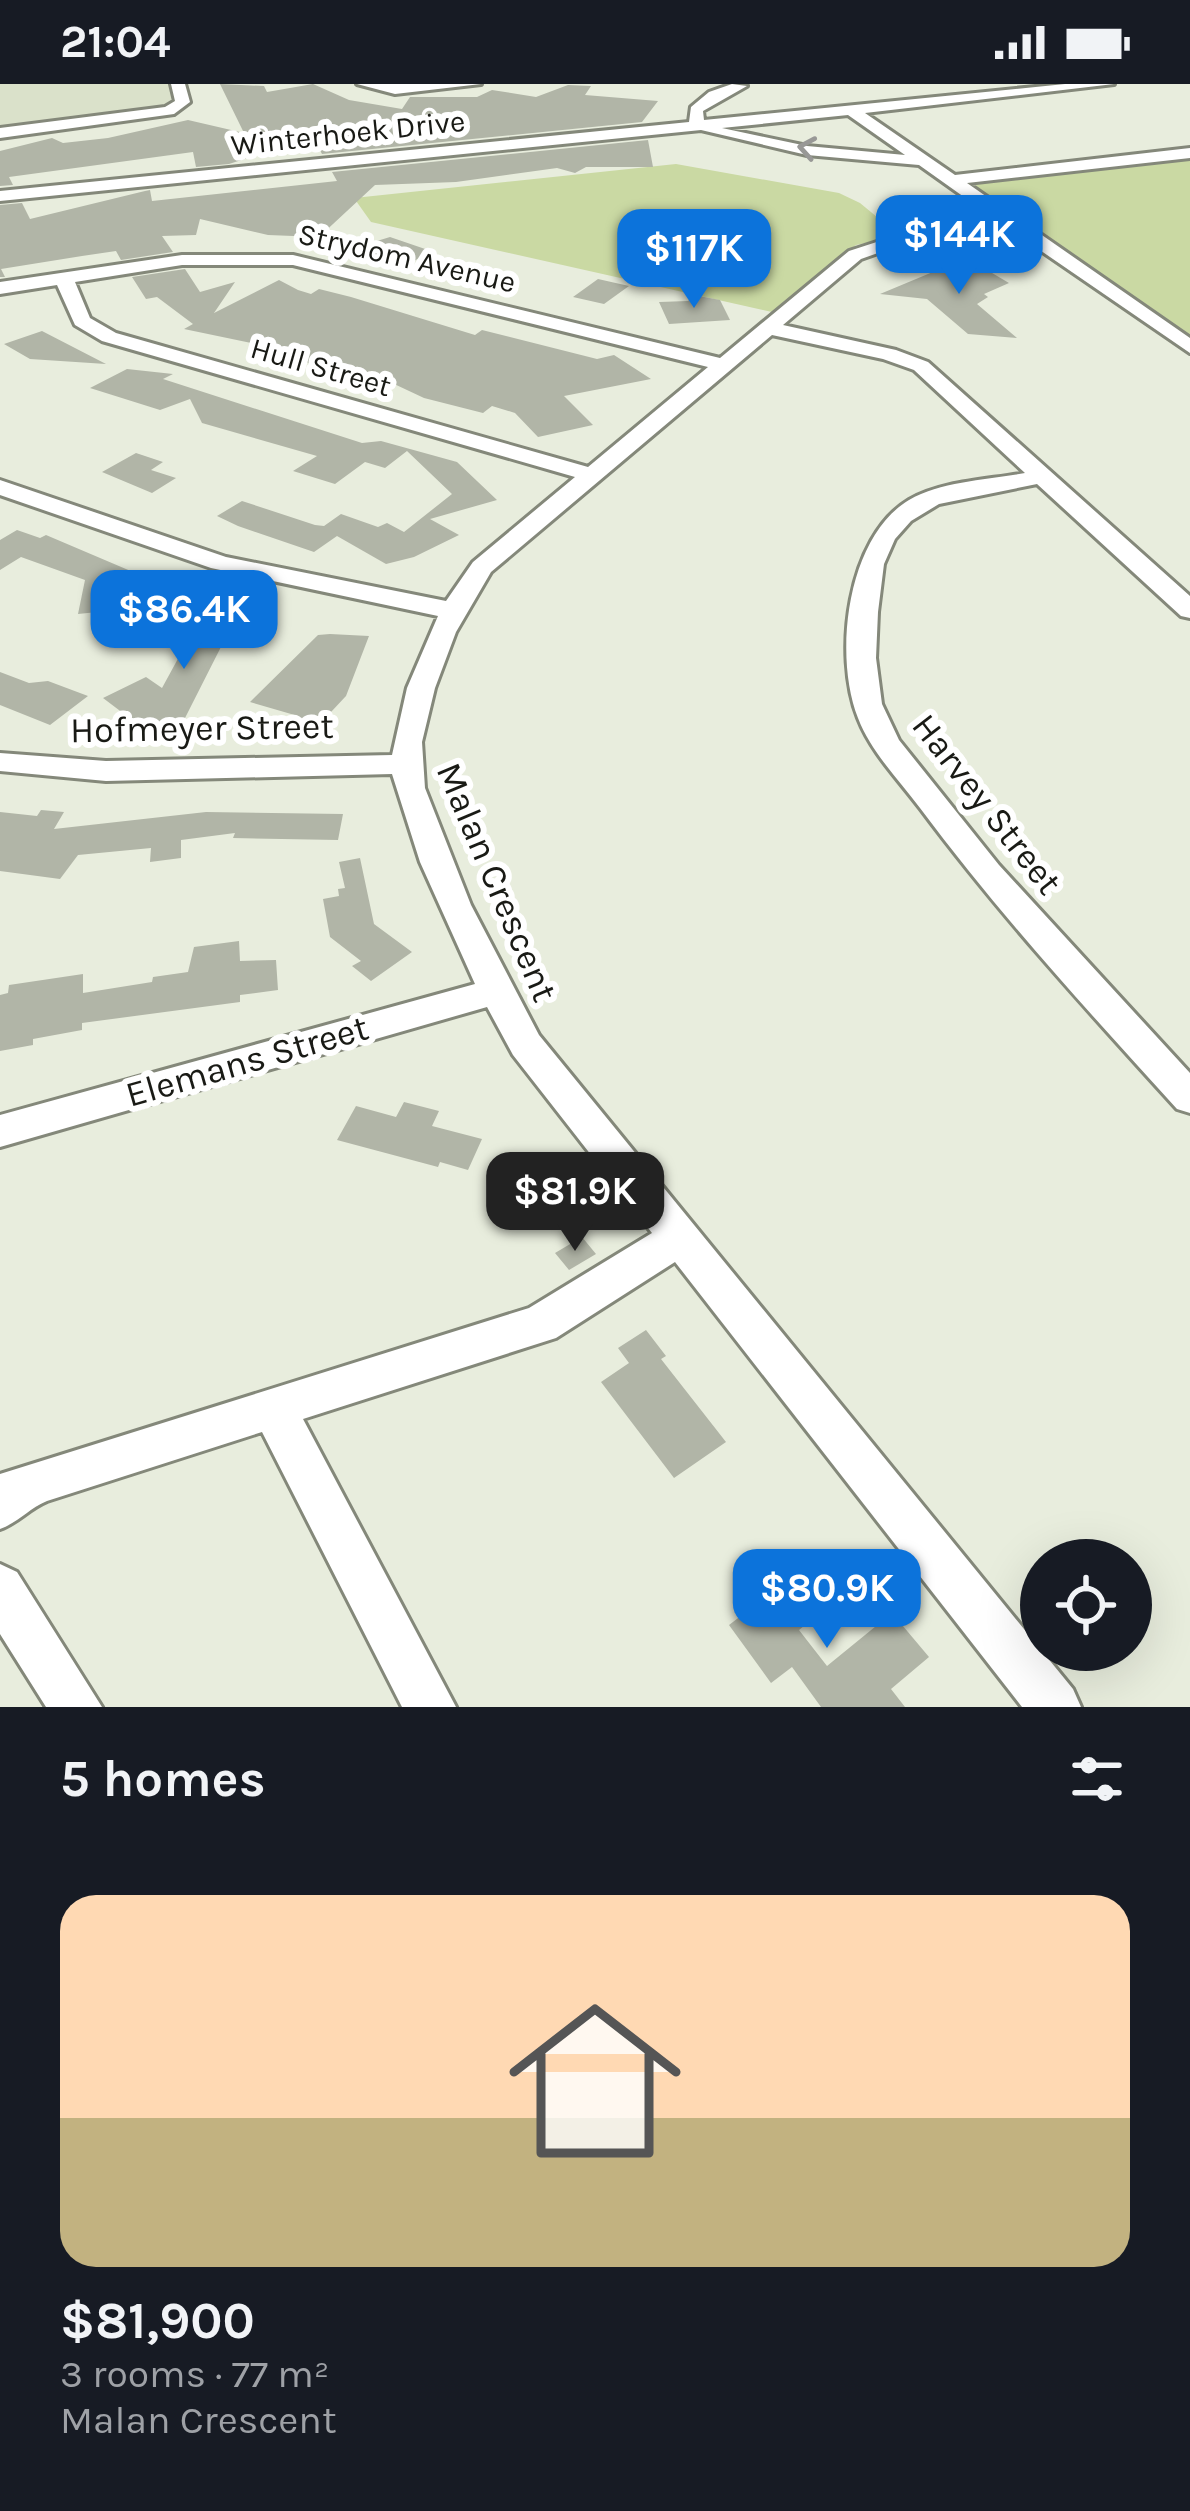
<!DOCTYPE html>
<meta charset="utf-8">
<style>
:root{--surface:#171b24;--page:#242831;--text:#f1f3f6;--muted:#9ea1a6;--line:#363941;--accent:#0c73db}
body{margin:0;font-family:Karla,sans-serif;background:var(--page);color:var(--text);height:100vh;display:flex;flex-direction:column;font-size:45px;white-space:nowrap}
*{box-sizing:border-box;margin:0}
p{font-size:39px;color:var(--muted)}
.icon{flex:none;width:66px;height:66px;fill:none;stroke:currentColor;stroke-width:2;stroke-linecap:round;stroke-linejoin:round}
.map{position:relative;height:1623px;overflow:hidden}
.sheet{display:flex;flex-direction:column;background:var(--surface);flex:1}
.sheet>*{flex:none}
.buttons{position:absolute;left:1020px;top:1455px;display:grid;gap:24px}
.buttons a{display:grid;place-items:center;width:132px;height:132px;border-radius:50%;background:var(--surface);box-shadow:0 12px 48px #0002;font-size:60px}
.price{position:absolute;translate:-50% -102px;padding:0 27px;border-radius:24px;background:var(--accent);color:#fff;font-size:39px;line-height:78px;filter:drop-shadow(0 3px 6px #0008)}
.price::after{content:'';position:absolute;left:50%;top:72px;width:36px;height:27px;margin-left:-18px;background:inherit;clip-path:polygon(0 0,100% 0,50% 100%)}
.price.on{background:#222;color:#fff}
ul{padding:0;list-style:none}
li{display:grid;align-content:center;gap:24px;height:636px;padding:0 60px}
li+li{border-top:3px solid var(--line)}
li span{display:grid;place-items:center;height:372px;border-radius:36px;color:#555}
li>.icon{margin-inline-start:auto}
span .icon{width:216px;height:216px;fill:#fffc;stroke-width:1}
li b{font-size:51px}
h2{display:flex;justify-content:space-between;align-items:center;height:144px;padding:0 60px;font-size:51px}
.status{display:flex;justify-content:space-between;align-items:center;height:84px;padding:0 60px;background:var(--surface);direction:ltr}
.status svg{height:33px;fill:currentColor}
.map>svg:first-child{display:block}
.built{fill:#dae1ca}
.green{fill:#cad9a3}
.building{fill:#b1b5a7}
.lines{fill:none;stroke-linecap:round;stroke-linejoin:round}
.minor-casing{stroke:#84887a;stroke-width:6}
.minor{fill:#fff;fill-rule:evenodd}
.oneway{stroke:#989896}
.labels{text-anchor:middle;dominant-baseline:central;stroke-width:12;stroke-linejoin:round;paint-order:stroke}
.far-street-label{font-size:30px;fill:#191a15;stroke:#fff}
.street-label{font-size:36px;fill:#191a15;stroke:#fff}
</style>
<div class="status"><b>21:04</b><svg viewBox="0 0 49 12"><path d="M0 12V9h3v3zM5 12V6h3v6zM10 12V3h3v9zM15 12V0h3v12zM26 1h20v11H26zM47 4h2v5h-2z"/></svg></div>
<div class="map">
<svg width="1190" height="1623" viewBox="0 0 1190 1623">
<rect width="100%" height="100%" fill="#e8eddd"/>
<path class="built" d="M0,0H174L180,22L0,48Z"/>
<path class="green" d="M1190,72V254L973,103L983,96Z
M676,80L839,109L860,119L900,152L856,161L772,228L371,138L354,114Z"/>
<path class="building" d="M220,0L264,2L267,8L313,0L349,16L402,25L410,13H477L492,6L536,13L568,1L591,2L585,11L658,17L642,38L322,70L313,53L229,80L196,83L193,68L9,93L13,101L0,102V67L52,54L63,59L108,54L188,36L244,49Z
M648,56L653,83H586L575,89L557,84L456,98L375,101L319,153L268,151L200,135L196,151L162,152L173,168L121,176L116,167L82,172L1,185L5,193H0V121L22,119L30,135L145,107L150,106L152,117L337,97L332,88Z
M390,153L431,167L404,183L344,167Z
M952,180L987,186L1009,199L984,210L988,213L977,220L1017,254L968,250L927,215L880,210Z
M185,185L200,208L235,198L214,229L279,196L298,206L311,210L319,205L351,213L475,251L482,246L597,275L614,271L651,295L564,312L593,341L538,353L515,329L492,322L483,329L424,314L375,291L365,297L287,272L295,268L184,245L193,240L157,213L146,215L132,193Z
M598,195L629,202L604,220L573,213Z
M694,211L720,216L730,236L669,240L659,218L688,217Z
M42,247L106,280L30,275L4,260Z
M127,285L173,290L163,295L362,359L381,357L457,378L497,416L430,435L459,451L414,473L386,480L337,452L314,468L238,442L217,432L242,417L315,441L324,442L341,430L378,443L387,439L404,448L452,410L407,367L385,384L365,378L335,400L293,387L317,372L202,339L190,315L160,326L90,304Z
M136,369L163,378L151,386L176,394L152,409L102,388Z
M17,446L40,454L46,451L133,488L127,525L78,530L85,496L21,473L0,486V456Z
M198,527L267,533L256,555L226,553L185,634L152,651L103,614L146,593L162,604L192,549L186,548Z
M330,550L369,552L346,612L316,644L292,638L298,632L250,618L318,551Z
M0,588L29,599L48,597L88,612L50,641L0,621Z
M41,726L64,728L54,745L206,728L343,730L338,756L233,754L235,749L181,756V774L150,778L151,764L78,771L60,795L0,787V728L37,732Z
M360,774L374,840L412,868L371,897L352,882L361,877L330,853L323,815L339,812L338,805L345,804L339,778Z
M239,857L240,877L276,876L278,906L240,911V918L82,939V946L33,955V961L0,967V911L8,909L9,901L83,890V909L152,898L153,893L188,888L194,863Z
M404,1018L439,1027L432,1042L482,1055L468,1086L440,1078L438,1083L337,1056L356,1022L396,1033Z
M582,1153L596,1170L569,1186L555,1169Z
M646,1246L666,1272L661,1275L726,1358L674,1394L601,1298L629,1279L618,1264Z
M802,1485L820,1509L800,1525L810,1537L799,1546L827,1582L892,1529L929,1573L891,1605L905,1623H821L792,1583L771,1599L729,1541Z"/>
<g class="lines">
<defs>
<path id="minor" d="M171,0H185L190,18L174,30L0,54V44L165,23L175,17Z
M357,0H481L395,10Z
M732,0L747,2L703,27L704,36L1065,0H1114L865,29L955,91L1190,64V74L967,99L1190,254V269L1015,149L892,164L861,175L783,241L896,266L928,278L1190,512V534L1181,532L1037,400L939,420L911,437L895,455L884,480L878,528L876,574L882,620L899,656L999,781L1190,989V1029L1177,1025C1088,927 999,830 920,724C899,696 871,668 858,634C833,571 847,453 909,416C942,397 988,396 1025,389L914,286L883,275L772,251L491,488L456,548L435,604L422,658L425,704L471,821L539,951L1073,1605L1081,1623H1022L675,1178L556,1254L303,1335L456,1623H402L262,1348L47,1417C28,1425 19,1438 0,1445V1390L529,1224L652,1149L513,971L487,923L0,1063V1031L475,900L420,778L392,690L106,697L0,687V669L106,677L392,671L407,604L438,532L211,484L0,411V396L226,473L446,517L473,478L575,393L102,257L75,241L57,201L0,210V198L182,171H293L720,274L849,167L889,154L1002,140L919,81L807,71L701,46L0,117V107L689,38L691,23L709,8ZM848,31L905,71L807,62L722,44ZM182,181H293L708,283L588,383L116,249L90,234L75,198Z
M0,1480L17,1488L102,1623H46L0,1550Z"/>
</defs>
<use href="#minor" class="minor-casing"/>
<use href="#minor" class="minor"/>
</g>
<defs><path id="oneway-chevron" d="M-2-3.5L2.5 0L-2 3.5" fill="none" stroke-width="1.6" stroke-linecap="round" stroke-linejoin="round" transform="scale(3)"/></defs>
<use class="oneway" href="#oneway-chevron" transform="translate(807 64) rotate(-170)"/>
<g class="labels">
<g class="far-street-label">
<text transform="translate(348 49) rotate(-6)">Winterhoek Drive</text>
<text transform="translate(407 174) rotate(13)">Strydom Avenue</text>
<text transform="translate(321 283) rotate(16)">Hull Street</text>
</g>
<g class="street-label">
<text transform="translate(202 644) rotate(-1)">Hofmeyer Street</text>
<text transform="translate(987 720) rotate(52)">Harvey Street</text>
<text transform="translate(497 798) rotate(67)">Malan Crescent</text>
<text transform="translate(247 977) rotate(-16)">Elemans Street</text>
</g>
</g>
</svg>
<div class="buttons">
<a><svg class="icon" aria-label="locate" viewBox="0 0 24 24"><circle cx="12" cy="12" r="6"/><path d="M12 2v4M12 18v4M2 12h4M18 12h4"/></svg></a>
</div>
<b class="price" style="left:959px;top:213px">$144K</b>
<b class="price" style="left:694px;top:227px">$117K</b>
<b class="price" style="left:184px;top:588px">$86.4K</b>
<b class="price on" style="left:575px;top:1170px">$81.9K</b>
<b class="price" style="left:827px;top:1567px">$80.9K</b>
</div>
<section class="sheet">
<h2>5 homes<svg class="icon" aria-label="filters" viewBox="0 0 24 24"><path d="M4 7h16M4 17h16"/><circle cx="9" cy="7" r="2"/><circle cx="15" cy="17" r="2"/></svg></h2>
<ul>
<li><span style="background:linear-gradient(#ffd9b3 60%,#c2b280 0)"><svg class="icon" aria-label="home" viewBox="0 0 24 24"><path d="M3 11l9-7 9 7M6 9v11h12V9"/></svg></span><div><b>$81,900</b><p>3 rooms · 77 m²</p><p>Malan Crescent</p></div></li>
</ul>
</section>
